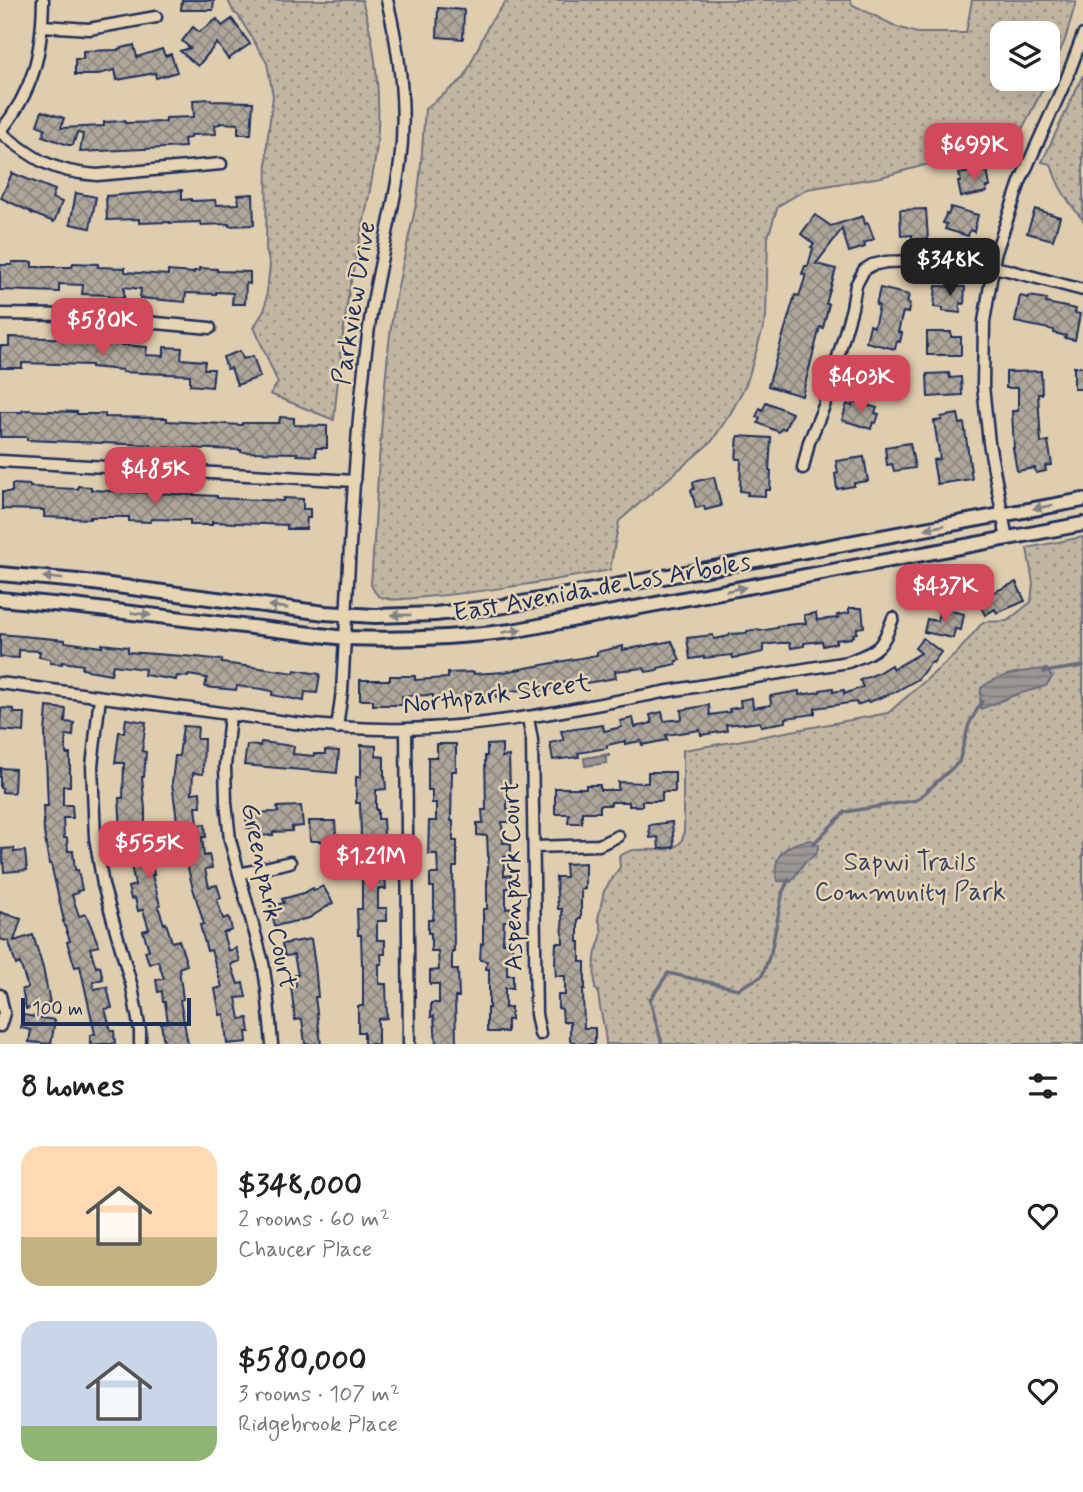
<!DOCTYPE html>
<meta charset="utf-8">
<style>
:root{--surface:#fff;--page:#f2f2f2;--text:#222;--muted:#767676;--accent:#d1495b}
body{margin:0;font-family:Mynerve,sans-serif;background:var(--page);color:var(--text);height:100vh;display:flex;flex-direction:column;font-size:26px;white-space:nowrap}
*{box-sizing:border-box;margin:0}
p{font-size:23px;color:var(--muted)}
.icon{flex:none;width:38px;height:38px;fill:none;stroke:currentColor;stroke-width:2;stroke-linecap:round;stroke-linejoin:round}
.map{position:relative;height:1044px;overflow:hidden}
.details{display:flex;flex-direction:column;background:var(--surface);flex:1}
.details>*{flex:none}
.controls{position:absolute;left:990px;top:21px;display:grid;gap:14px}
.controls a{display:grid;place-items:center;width:70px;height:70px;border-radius:14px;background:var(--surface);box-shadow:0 7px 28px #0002;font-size:35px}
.scale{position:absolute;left:21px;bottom:18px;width:170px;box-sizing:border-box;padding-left:7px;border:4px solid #1b2f5e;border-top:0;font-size:19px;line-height:24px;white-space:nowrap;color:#1b2f5e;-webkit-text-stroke:5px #e7d4b2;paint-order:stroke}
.price{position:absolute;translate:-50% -60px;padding:0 16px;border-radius:14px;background:var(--accent);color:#fff;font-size:23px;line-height:46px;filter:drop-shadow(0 2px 4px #0008)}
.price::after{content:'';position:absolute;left:50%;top:42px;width:21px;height:16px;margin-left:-10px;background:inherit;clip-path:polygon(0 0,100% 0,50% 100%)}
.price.current{background:#222;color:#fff}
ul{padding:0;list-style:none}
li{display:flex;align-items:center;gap:21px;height:175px;padding:0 21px}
li span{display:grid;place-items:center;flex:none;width:196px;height:140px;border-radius:21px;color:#555}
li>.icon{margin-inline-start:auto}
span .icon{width:84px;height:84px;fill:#fffc;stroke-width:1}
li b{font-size:30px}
h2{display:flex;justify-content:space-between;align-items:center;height:84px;padding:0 21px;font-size:30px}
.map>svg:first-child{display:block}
.grass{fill:url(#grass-dots);stroke:#6e7280;stroke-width:2}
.water{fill:url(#water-rules);stroke:#686d7e;stroke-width:2}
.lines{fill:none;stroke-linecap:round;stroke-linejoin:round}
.stream{stroke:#686d7e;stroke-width:3.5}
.building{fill:url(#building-cross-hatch);stroke:#1b2f5e;stroke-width:2}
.minor-casing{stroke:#1b2f5e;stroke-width:15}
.secondary-casing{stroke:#1b2f5e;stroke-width:18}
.minor{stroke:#e7d4b2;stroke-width:10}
.secondary{stroke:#e7d4b2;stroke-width:12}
.oneway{fill:#818288}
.labels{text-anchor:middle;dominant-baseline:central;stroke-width:5;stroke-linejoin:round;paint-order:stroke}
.street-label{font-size:26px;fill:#1b2f5e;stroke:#e7d4b2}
.park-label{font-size:26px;fill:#344368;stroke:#e7d4b2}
</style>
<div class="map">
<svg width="1083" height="1044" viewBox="0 0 1083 1044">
<defs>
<pattern id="grass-dots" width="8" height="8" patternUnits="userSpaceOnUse" patternTransform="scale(1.75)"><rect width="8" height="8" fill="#c2b6a3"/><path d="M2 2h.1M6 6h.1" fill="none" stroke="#9d9488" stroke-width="1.8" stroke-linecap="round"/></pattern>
<pattern id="water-rules" width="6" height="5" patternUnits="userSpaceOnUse" patternTransform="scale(1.75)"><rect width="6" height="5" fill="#9c9694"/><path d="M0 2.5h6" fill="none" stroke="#7e7b7c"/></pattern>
<pattern id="building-cross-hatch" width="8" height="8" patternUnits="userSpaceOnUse" patternTransform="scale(1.75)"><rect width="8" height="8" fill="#aea69a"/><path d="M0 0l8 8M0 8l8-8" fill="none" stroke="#8d8881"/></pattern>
</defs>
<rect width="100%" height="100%" fill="#dfcdaf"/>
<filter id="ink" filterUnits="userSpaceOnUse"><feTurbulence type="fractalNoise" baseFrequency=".0143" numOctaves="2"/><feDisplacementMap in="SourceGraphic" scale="14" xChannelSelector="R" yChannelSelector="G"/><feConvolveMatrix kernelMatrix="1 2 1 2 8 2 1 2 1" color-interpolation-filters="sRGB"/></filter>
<g filter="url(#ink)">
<path class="grass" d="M228,0H362C376,45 381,97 377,144C372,194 358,242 349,292C342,334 338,377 334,420L270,394L278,383L254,327L265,309L270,265L266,250L267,143L273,96L267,63L238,15L234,13Z
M507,0H850L853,5L897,27L917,33H966L972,0H1064L1076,2L1065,40L1048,78V33H1003V79H1048L1017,139L997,134L929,164L881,177L807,189L778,206L768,237L766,318L747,382L732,411L712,441L619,521L610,570C548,581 487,592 424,597C411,598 393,602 381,597C375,595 374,590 371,585C377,502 380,418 390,335C395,292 406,251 415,209C422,176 422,142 425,109L464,78L489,24Z
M1083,75V220C1068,202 1057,186 1051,164L1042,162Z
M1083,537V1044H606C605,1025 599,1010 598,991L595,989C595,979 594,968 595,958C596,943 607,937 598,919L604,891L620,867L619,856C624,854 629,850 635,850C652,848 684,857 684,830C684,824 685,819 683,814V750L732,742L888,713L957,653L983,622L1007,621L1031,602L1033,583L1027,548Z"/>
<path class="water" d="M1046,669L1052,677L1046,686L1015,695L981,709C979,701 981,696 981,688C1000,673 1023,671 1046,669Z
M609,754V756L605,757L607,763L585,766L584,758Z
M811,840L819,845L816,854L804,863L791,882L777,881C771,855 786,843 811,840Z"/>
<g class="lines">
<path class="stream" d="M1044,672L1083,666
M813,844L845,812L917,800L959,762L969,724L982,701
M662,1044L650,1000L668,973L738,989L762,976L771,952L783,891L789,879"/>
</g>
<path class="building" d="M182,0H214L213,10H181Z
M438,8L464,10L463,39L437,37Z
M217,19L222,26L232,19L250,44L228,59L217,43L198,66L180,51L190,48L182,41L193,27L199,32Z
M134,45L137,57L162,49L165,56L171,54L177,72L156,78L155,73L117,80L115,70L98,74V75H75V59H83V51L118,50V49Z
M211,99V101L253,102L251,134H238V124L220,123V124L215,125L216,134L190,135V138L184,139L185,147L80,152L83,134L77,133L73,145H68L43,136L45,128L37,125L42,111L64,118L61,128L104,126V122L125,121V123L166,122V118L194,117L193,100Z
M987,169L990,187H986L987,192L961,197L958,182H961L959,174Z
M12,173L55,190L52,198L62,202L54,222L31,213V212L1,198Z
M182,190V200L191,199L192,201L215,200L216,205L239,204L238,195L253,194L254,225L229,226V224L201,225V222L170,223V222L139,223V219L107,220L106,196Z
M76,193L96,197L90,228L70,224Z
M951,207L978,215L974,232L970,230L968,236L945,229L947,224L943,223L946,214L948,215Z
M926,209L928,239H912V235L901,236L900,210Z
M1035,209L1060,217L1053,240L1027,233Z
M815,215L831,226L863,216L865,224L868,223L874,239L864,243L865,247L849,252L842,229L816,264L836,269L826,304H829L823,328L820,327L802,396L768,386L795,295L799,296L805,278V275L802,274L805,266H808L813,248L811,247L814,244L801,234Z
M12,262H32V267H72L73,263L98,264V267L125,268V272L168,275V271L194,273V271H199V268L217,269V271L250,272V284L246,283L245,304H232L233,293L216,292V294L186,293L185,302L140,298L141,289L124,287V298L109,297V295L82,294L83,285L59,284V292L0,290V265H12Z
M936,286L965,287L964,304L960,303V313L943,311V308L934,307Z
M880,288L909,295L907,303L910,304L908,313L903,312L898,332L902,333L900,342L897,341L895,349L866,342L870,325L874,327L879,306L876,305Z
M1020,296L1029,298V296L1047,299L1046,303L1076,309L1075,313L1080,314L1075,340L1065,338L1066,336L1054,333V330L1015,322Z
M927,332H951V337H961V355H927Z
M9,337L89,339L88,342L147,347L146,355L164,356V347L182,348L181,359L205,361L204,369H214L212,387L190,385V375L122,372V370L91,367V365L22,363V368H0V346H9Z
M240,351L243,359L253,356L260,377L237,385L231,368L227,369L223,357Z
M862,358L897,367L891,390L856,381Z
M1074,367H1083V389H1074Z
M1041,371L1042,394H1038L1041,443L1048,441L1052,465L1045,466L1046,471L1036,473L1035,468L1017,471L1013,448H1014L1012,411H1018V388H1006V372Z
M949,373L950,378L961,377L962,395L928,397L927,374Z
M854,401L877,408L875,413L879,414L876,423L873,422L871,429L842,420L847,404L852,406Z
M766,402L792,413L785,429L782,428L779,432L758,423L760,418L756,417L760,408L763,410Z
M23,410L77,412V414H105V417L167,418V421L242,425V423H279L280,417L294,418V425L327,426V448H316V456L297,455V453L241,452V450L151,447V445L27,440V437H0V412H22Z
M958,414L960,424L964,423L972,479L937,484L933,460L940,459L934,421L942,420L941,417Z
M738,436L771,438L769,471H771L770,490H765V496L747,495L748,492L740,491L741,459H736Z
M910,443L915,468L894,471L892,464L887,465L885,447Z
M864,457L868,481L854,483V486L837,489L835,474L838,473L836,461Z
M714,477L721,506L705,510L704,506L696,508L691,490L694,489L693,482Z
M12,484L30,485V487L78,489V486L91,487V490L217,496V498L283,501V498L303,499V509H310V518H307L306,529H287V525L264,524L212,522V525H190V520L151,519L150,522L129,521V517H90V519L44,517V510L2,509V492H12Z
M1016,582L1025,601L997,613L995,609L985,615L974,594L985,589L988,595Z
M849,608H862L864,627L857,628V633L853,634L854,636L851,637V638L836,640V643L823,646L822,641L804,643V646L791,648L790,643H780L763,645V652L745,656L733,658L732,655L704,658V657L690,659L687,638L713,635L714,639L729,636L730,634L747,633V631L759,629L760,631L777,628V626L806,623L804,615L816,613L817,620L838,618L837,615L849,613Z
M940,608L964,614L961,630L955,629L953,638L924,632L927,619L937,621Z
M0,634L65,640V642L102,647V644L128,647V652L196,657L222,660V663L253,667L294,673L295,670L320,674L317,693L305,692L304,701L272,695V691L262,689L237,686L236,690L205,687L207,678L188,675V677L177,676L176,680L164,678L144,675L145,669L113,665L111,674L99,672L82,669L83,665L62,662V664L50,663V659L39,657L40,651L19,650V658L0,657Z
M923,638L941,652L933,663L931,662L918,679L895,692L869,702L868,701L857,705L856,702L815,708V714L786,718V722L761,726L760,722L744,724V723L726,725L727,731L701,735L700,730L666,735L667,740L642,745L641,741L625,744V741L607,745V748L578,753L579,757L553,760L550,743L564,740L561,731L603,725L604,731L622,727L620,721L633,718L635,727L652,723L650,715L662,712L664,721L682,719L681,710L709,705L710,715L730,712L729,709L741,707L740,700L752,698L753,708L771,705L770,696L799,691V695L820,692V690L833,688V692L844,690V694L863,687L860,680L876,674L891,665L893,669L921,653L915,648Z
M672,641L680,660L676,661V664L658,668V670L646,672L644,668L615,671L616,678L587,683L585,678L558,684L559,688L540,690V691L527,694L526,690L507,691L508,695L496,697L495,692L481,694V692L462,693L463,703H449V701L433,702V695L402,696V705H373V700H360V680H390V676H415V680L448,678V673L474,672V674L504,672L597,655V652L623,646V650Z
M47,707L66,709L65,722L74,723L73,736L66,735V754H70V786H63V805H72L73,818H63L64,838H67L68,851H73L75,870H78L82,890L77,891L78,893L72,895L79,916L86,914L99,946L90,948L96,967L100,966L103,979L93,982L94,989L107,987L112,1008L105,1009L111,1031H114L115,1043L111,1044H90V1035L95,1034L80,966L75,967L67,942L70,941L63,921H64L51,864H49L44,832L43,806H48L45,733Z
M1,708L14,709V713H25L24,732L0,730Z
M126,719L146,722L142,751L146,752L144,777H142L145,809V831H143L144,850L150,849L154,875H152L160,905L158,906L164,924L166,923L172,942L179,940L187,965L179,968L183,999L180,1000L188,1044H164L161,1023L168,1022L165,1002H163L162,991L158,992L156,980L164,979L158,961L149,964L145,951L149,950L143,931L149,929L143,910L138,911L135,898L131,899L128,887L135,885L131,865L122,866L120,854L129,852L128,832L121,833L119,798H123L124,763H115L119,732H124Z
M183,726L198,727L197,739H204L203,774L193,773L192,793L200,792L201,806H196L198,825L205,824L206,837H202L204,856L209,855L212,868L205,869L209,887L217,885L221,898L217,899L223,919L229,917L232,930L223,933L228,951L236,948L240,961L231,964L238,984L243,983L246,997L236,998L240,1019L248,1018L250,1032H246L247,1042L227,1044L224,1014L220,1015L215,989L222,987L211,950L207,951L200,925L204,924L192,885L183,847L180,820L177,821L172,783L175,756H179Z
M261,742L294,746L293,754L314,756V754H325V750L339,751L337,773L244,765L247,745L260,746Z
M437,744H456V771H452L451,821H453V841H457V867H453L454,951H452V970H458L459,997H455L456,1044H436L434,1016L431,1017V1003H439V984H430V971L439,970L438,951H431V933H428V920H433L434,907V887H430V874H438L437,854H428L429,821H436V803H432V790H428V757H437Z
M502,744V757L509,756L510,789H507V809H512V822H502L503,843H511V856L504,857V876L511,875L510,888H506V909L512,908L513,921H504L503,943H512V956H507V975H513V988H505V1008L511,1007V1020H507V1032H487V1008H489V969H486L487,961L480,960L481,944H483V909H487V876L489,857L488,856L487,836L477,835V823H483L482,810H486L485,756H487V745Z
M361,745L376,746V756L384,757V776H385L386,789L376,790V810H378V819H383L385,856H377V876H385L386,889H378V908H387V921H377V940H385V954H381L382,964H379V984H386L387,1018L378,1019V1044H364V1032H358V1006H363V965H362L361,935H358L357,909H362V876L360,803H356V777H361Z
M0,768L15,769L14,793L2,792V788H0Z
M648,772H675V792H662V801H642V806H629V802H611V805H600V812H582V823H568L569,814H555V788H586V785H600V790H618V782L648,783Z
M301,806L303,826L292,827V831L273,832V835L259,836V828H247L246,813L278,812L277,807Z
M309,821H335L337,850H323L322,841H310Z
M672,822L674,847L659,849L658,837L650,838L649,825Z
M14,848V852L25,851L27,870L4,872L2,849Z
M585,863V889H581V919H578V942H580V962H585V989H583L584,1028H595V1044H575V1042L570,1041V1022H563L562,1009L558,1008V995H565V976H556L555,963L556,943H563L562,909H558L556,877H566L565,864Z
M323,886L333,903L309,918L275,926L270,906L284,903L282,899L304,893L313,888L314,891Z
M0,912L21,919L14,941L33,935L43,968L50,1003L26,1009L22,989L28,988L20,963L16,965L9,942H10L0,939Z
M311,939L315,965L318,997H315L321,1044H305L302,1019L295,1020L291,986H296L295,975H298L294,955L285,956L282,944Z
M23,1015L55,1020L51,1044L29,1042L31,1030L21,1028Z"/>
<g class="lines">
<defs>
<path id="minor" d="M43,26L89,29L156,17
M0,132C34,159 52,172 97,175L221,164
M0,132C34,90 42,53 43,0
M0,314L70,315L210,328
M0,461L355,481
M803,468L809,442L824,406L852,308L856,285L864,270L872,265L886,262L947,260L976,263L1007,270L1083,290
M1007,539L989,443L983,386L984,322L995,255L1020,182L1066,80L1083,35
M0,683L294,723C331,727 368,730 406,729C495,727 582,707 669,691C729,681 789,672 848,662C880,649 881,650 893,618
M100,697L92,766L95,837L103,885L132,987L140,1031V1044
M230,715L225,766L226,802L230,840L263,963L267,990L272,1044
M528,718L532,740L536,1014L540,1034
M337,728L342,691C349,572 353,453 368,335C375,277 392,221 400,163C407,108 400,53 387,0
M406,729L409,1044
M534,847L599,845L618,836
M239,874L290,862
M0,995L4,1013L0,1026"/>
<path id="secondary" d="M0,574L78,581L325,613L375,616L435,614L505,606L1083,500
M0,599L73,606L345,638C401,640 456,638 512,631L1083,524"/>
</defs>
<use href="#minor" class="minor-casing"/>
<use href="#secondary" class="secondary-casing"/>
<use href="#minor" class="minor"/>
<use href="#secondary" class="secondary"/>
</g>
<defs><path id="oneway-solid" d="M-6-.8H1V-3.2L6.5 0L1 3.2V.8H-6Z" transform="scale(1.75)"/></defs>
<g class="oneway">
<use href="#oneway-solid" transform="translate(1043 507) rotate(170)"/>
<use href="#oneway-solid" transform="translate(935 527) rotate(170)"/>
<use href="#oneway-solid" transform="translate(53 578) rotate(-174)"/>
<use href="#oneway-solid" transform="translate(736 589) rotate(-11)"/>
<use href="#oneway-solid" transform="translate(278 607) rotate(-172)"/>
<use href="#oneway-solid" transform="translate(141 614) rotate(7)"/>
<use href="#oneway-solid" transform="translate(401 615) rotate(179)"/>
<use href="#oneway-solid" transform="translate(512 631) rotate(-9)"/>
</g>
</g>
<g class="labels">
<g class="street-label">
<text transform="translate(355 303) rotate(-81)">Parkview Drive</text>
<text transform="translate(602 588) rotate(-10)">East Avenida de Los Arboles</text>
<text transform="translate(497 695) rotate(-7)">Northpark Street</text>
<text transform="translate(513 876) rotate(-91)">Aspenpark Court</text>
<text transform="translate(268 896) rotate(78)">Greenpark Court</text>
</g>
<g class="park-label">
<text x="910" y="863">Sapwi Trails<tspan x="910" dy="30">Community Park</tspan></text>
</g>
</g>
</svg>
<div class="controls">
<a><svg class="icon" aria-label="layers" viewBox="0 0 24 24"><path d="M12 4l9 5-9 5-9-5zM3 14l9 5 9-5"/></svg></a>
</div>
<div class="scale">100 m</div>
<b class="price" style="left:974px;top:183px">$699K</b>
<b class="price current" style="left:950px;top:298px">$348K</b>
<b class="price" style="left:102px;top:358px">$580K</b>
<b class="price" style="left:861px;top:415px">$403K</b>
<b class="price" style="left:155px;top:507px">$485K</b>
<b class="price" style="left:945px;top:624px">$437K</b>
<b class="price" style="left:149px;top:881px">$555K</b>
<b class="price" style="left:371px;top:894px">$1.21M</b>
</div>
<section class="details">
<h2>8 homes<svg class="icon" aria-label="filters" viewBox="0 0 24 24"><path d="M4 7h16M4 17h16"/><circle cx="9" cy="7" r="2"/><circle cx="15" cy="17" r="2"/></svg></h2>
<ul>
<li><span style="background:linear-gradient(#ffd9b3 65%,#c2b280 0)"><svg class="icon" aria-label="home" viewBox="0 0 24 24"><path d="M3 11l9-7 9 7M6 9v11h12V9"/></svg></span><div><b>$348,000</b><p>2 rooms · 60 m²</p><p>Chaucer Place</p></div><svg class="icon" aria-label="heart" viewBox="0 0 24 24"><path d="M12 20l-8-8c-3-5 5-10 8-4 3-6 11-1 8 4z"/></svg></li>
<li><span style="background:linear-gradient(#c9d6e8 75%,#8fb573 0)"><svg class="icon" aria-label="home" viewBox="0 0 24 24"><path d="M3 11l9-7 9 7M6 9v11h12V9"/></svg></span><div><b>$580,000</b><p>3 rooms · 107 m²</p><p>Ridgebrook Place</p></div><svg class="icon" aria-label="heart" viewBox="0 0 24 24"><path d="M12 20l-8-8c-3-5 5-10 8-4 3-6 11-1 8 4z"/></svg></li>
</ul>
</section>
